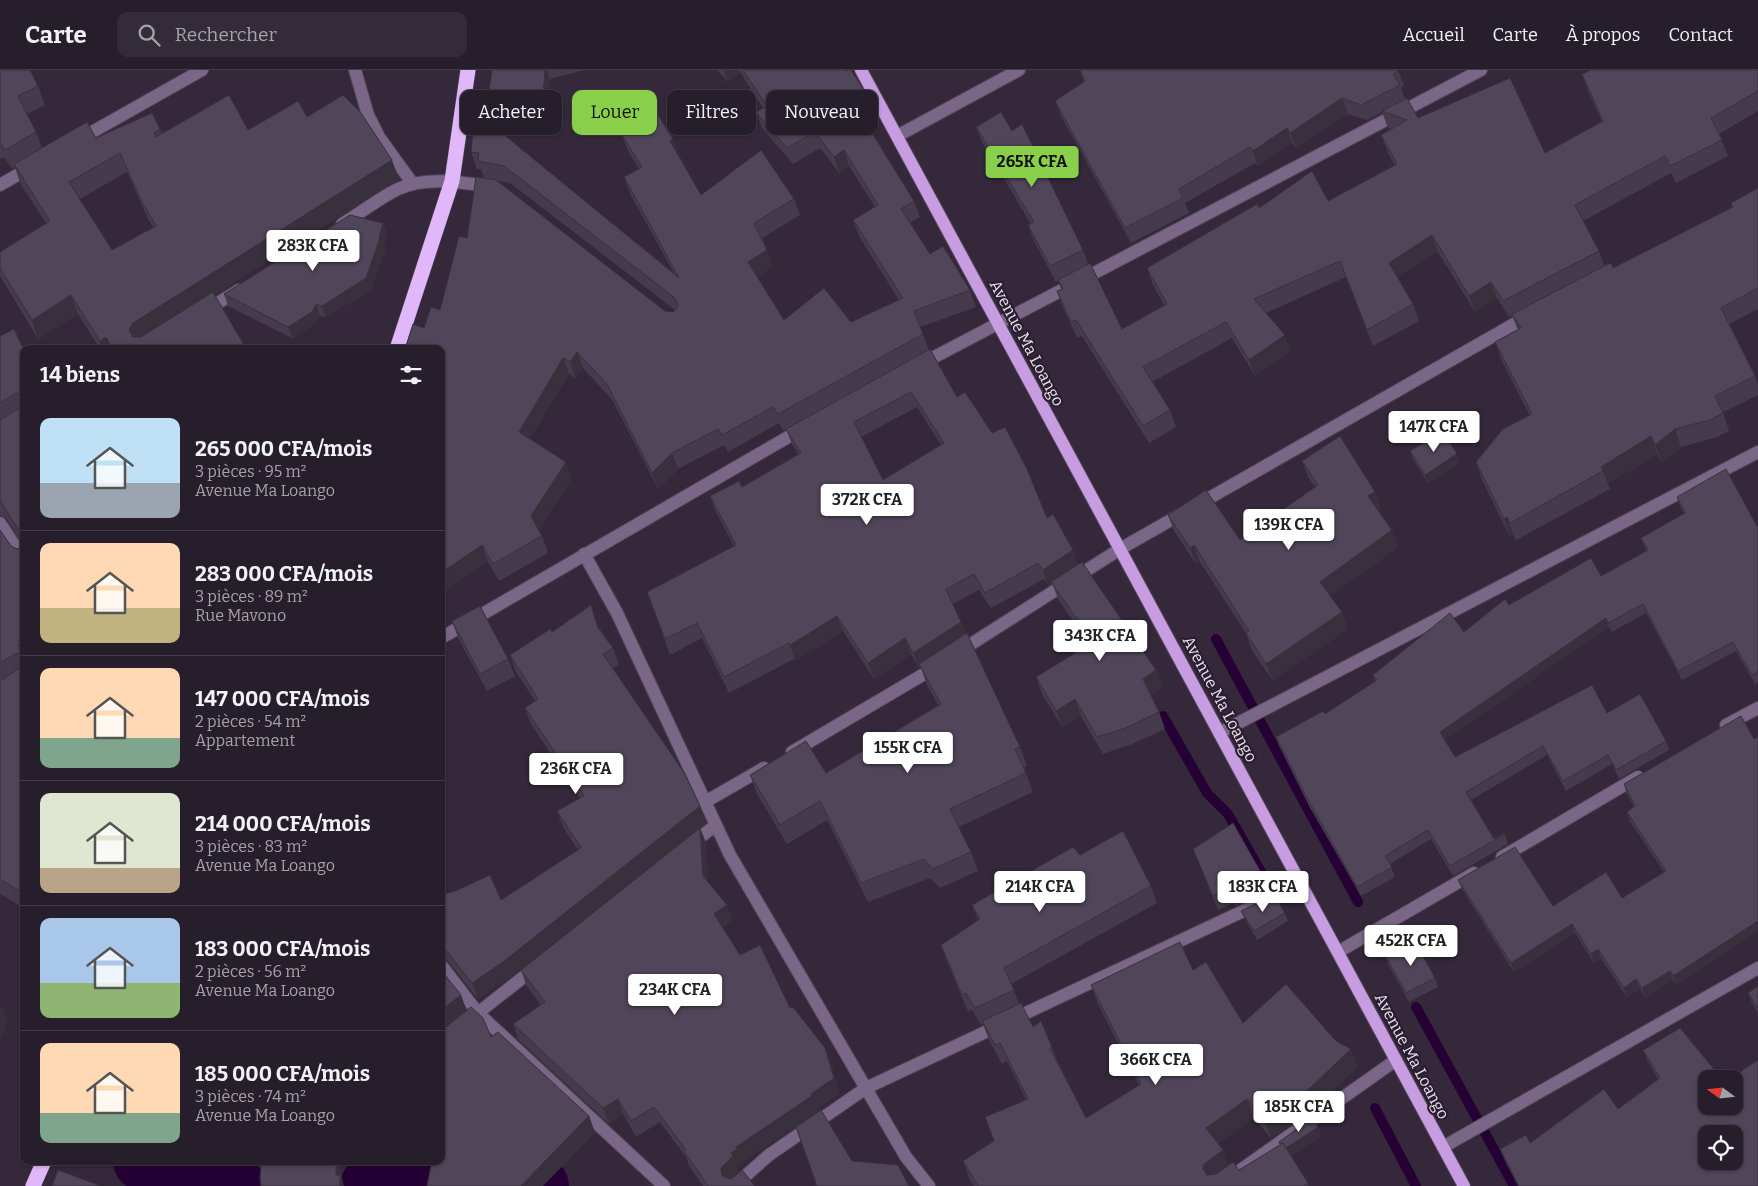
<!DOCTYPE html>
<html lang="fr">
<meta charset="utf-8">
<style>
:root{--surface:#271e2c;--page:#332b38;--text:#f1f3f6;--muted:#a4a2a9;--line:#433c48;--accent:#89cf49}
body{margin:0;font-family:Bitter,serif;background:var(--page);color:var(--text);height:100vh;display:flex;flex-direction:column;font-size:19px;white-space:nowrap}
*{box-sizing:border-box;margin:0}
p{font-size:16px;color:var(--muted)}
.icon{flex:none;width:28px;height:28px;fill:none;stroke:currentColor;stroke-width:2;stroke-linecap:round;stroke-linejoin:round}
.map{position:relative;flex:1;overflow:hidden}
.sheet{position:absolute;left:20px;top:275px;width:425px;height:820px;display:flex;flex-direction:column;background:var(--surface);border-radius:10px;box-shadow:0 1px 4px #0004,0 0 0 1px var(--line)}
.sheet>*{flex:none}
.guide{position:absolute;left:460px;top:20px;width:475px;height:45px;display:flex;gap:10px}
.needle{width:32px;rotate:285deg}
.controls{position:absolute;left:1698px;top:1000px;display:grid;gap:10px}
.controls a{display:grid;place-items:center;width:45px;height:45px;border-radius:10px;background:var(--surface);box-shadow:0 1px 4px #0004,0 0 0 1px var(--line);font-size:25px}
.price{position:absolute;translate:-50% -42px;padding:0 11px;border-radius:5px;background:#fff;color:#222;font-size:16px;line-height:32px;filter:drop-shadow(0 1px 2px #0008)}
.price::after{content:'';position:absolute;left:50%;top:30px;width:15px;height:11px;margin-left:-8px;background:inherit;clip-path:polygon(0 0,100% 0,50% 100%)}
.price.active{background:var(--accent);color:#111}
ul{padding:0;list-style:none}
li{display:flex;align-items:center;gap:15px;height:125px;padding:0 20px}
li+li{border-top:1px solid var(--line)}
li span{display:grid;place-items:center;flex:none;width:140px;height:100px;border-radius:10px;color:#555}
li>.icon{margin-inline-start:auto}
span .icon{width:60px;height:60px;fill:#fffc;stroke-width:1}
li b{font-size:21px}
h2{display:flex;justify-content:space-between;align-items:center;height:60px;padding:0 20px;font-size:21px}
.chip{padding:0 18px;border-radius:10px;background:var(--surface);box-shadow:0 1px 4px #0004,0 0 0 1px var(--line);font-size:18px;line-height:45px}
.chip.active{background:var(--accent);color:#111}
header{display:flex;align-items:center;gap:30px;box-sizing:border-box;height:70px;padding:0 25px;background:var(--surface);border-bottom:1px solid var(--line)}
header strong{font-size:24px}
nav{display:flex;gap:28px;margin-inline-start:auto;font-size:18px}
.search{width:350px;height:45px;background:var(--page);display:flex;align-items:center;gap:12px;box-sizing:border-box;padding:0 18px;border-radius:10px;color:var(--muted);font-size:19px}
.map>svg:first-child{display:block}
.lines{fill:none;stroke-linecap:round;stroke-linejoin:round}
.stream{stroke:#250035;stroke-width:10}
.river{stroke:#250035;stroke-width:60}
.minor-casing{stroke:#514657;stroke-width:14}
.major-casing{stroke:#514657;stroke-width:14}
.highway-casing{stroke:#514657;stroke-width:16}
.minor{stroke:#7a6686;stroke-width:12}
.major{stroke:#c79ce0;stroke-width:12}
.highway{stroke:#e0b7f8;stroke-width:15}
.wall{fill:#463b4d;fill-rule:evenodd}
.shaded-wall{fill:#39303e}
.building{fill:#514559;stroke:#39303e;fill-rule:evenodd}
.labels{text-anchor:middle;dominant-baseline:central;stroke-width:4.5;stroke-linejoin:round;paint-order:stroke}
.street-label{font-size:16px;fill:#e9e2ee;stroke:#2a1e30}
</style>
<header>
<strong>Carte</strong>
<div class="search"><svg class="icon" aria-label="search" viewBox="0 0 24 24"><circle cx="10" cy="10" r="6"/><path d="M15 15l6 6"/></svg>Rechercher</div>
<nav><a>Accueil</a><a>Carte</a><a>À propos</a><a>Contact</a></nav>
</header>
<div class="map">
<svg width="1758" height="1116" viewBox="0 0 1758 1116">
<rect width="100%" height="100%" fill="#34283a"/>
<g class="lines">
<path class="stream" d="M1216,569L1358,832
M1163,646L1207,723L1228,744L1272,821L1262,826
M1416,937L1514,1116
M1375,1038L1416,1116"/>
<path class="river" d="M143,1091L213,1115L236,1116
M370,1116L430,1102L519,1108L539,1116"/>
<defs>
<path id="minor" d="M355,0L368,45L379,67L413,114
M897,66L1019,0
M78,70L202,0
M0,115L33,96
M342,154C361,143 379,128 398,119C426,106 462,112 491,117
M205,241L239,220
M921,294L1481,0
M0,453L24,490
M584,484L617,543L730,785L906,1087L929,1116
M441,568L802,359
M957,583L1120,479L1530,245
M1726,655L1758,638
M1219,663L1758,382
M792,682L936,597
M705,732L764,698
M690,775L716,755
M1502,787L1638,707
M1338,882L1474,803
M441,895L478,943L664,1116
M441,972L535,898
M1443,1077L1758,898
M734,1116L769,1085L866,1018L1301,814
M1218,1116L1396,990"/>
<path id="major" d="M861,0L1464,1116"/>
<path id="highway" d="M397,279L452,111L468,0
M33,1116L44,1091"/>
</defs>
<use href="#minor" class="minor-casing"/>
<use href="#major" class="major-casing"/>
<use href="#highway" class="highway-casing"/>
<use href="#minor" class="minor"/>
<use href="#major" class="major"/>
<use href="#highway" class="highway"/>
</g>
<path class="wall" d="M0,0L38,16L45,35L27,44L36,62L42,78L96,68L160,59L162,64L248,60L307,47L399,109L214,225L244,275L246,279H100L78,244L38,269L0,206V182L46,153L20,113L15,97L12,99L4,87L0,89ZM127,102L148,149L153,157L112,180L80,129Z
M492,0H584L550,9L546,65L501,63L674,203L630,124L624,107L639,99L628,81L622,65L673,69L679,85L701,125L794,129L800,145L762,168L767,180L773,196L757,207L784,250L851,252L899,230L859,166L853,150L875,137L849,96L840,104L820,78L793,94L762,58L756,42L763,38L740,2L728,12L717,0H845L867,25L873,42L865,46L876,69L914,131L920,147L910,153L930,184L970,220L976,237L920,257L929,280L957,327L992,363L1078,495L1156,600L1162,617L1151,625L1159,642L1165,659L1132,674L1103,684L1081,646L1062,657L1042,624L1036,607L1089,575L1058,529L1052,513L1048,515L1044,509L991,538L979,520L953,534L961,552L966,564L1020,677L1027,696L1024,697L1033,722L959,757L971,782L978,801L940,818L930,808L868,832L827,750L787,774L757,724L750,705L826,703L938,635L926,613L921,597L919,598L911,584L874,609L843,561L795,591L794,589L729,623L702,568L670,585L647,522L734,476L716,442L710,426L742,417L798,384L792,374L786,359L783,360L779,353L728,382L724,375L678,399L658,419L613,331L583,298L576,308L569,304L530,369L572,408L538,460L542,466L548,483L499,511L488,492L441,523V279L424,258L440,240L665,241L673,242L675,240L510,113L484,108L481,99H477L471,82L486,50L485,48ZM917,337L941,375L883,410L861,367Z
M1079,0H1398L1404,16L1401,18L1405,29L1418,48L1545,83L1602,52L1588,21L1582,4L1758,0V41L1719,64L1728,86L1676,113L1671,103L1583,151L1599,181L1604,195L1613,198L1732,137L1731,133L1758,118V239L1729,254L1755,306L1758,315V325L1723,342L1729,361L1717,367L1681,377L1662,393L1657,384L1608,414L1610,419L1516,470L1513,464L1510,467L1482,410L1476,392L1530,346L1501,289L1495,272L1518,260L1512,246L1509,247L1497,228L1475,242L1438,182L1397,207L1413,234L1419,251L1373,276L1346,207L1266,243L1291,281L1255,306L1232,268L1152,312L1170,340L1176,357L1149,373L1082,266L1077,268L1063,238L1057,221L1061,219L1058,211L1056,212L1034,171L1028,155L1031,154L982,72L976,57L1012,61L1083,180L1088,194L1122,259L1164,235L1153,215L1147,198L1259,138L1328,131L1395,96L1387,81L1381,65L1391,59L1388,58L1382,42L1367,50L1348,44L1296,78L1292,73L1258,96L1255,93L1185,133L1189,143L1131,173L1061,46L1055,31L1084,12Z
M383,153L387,164L384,177L385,180L371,220L326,247L320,246L316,253L292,268L228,236L224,224Z
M0,266L24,280V838L0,824V460L11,476L17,479L22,478L23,475L6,448L0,445Z
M1410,381L1460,393L1428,413L1413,389Z
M1302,391L1381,438L1378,440L1398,477L1330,526L1342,542L1348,559L1272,610L1252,580L1246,563L1200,492L1196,494L1174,461L1168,445L1240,470L1315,417L1308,407Z
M1677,427L1758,458V612L1755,614L1736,581L1682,610L1646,543L1612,562L1609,557L1444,670L1455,687L1607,643L1666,671L1669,680L1619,709L1612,694L1566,721L1547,685L1471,730L1494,769L1505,764L1508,774L1453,806L1431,769L1390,794L1395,807L1361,826L1309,736L1279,676L1276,667L1325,644L1375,612L1373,605L1464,562L1509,535L1601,506L1646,481L1641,468L1684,444L1680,436Z
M452,551L508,589L515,606L487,621L458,568Z
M600,559L613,578L619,595L613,598L700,736L706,753L509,908L478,929L447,890L441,887V825L501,830L578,780L563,757L557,741L580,728L531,654L525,638L535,631L516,602L510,585L552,562Z
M1754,669L1676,915L1673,910L1646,928L1640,919L1627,927L1601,888L1594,893L1575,863L1514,902L1462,819L1458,810L1553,836L1622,828L1664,802L1630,751L1627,742L1634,737L1627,724L1624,714Z
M700,758L706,773L708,812L727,835L732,850L723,857L740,885L790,938L825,978L831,993L839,1024L817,1039L818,1042L742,1092V1094L737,1098L738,1101L733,1107L755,1116H703L689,1096L686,1087L660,1052L636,1067L623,1044L609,1054L518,969L513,954L541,935L526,915L521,900Z
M1193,779L1263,806L1268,820L1236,836L1234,833L1218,840Z
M1080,785L1151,816L1157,833L1011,914L1019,933L1033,957L1052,977L1057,990L1086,1048L1139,1015L1098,934L1091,915L1193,900L1243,953L1358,997L1315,1037L1271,1068L1254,1048L1218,1073L1223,1080L1228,1095L1239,1100L1280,1075L1279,1072L1318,1057L1321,1066L1291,1086L1309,1116H974L970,1110L963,1091L994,1071L985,1047L1026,1030L1007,991L1002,994L989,970L983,954L981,955L972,940L968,942L947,892L941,875L978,850L972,835Z
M1241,841L1285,843L1288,851L1257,870L1245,849Z
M1386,887L1435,908L1438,917L1409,932L1389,896Z
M441,900L466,941L491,967L589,1046L595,1063L441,1091L445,958L441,954Z
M1758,916V943L1752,933L1748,923Z
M1643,980L1706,1036L1758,1116H1518L1504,1089L1500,1079L1530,1073L1618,1039L1658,1009L1647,990Z
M395,1091H407L396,1095Z"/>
<path class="shaded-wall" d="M545,0H547L550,9L546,65L541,51Z
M724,0H739L740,2L728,12Z
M867,25L873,42L863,48L857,31Z
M1342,28L1348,44L1296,78L1290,63Z
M1287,58L1292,73L1258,96L1253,81Z
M872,59L878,75L870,60Z
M673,69L679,85L676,87L670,71Z
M844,80L849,96L840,104L834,87Z
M392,90L399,109L140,272L136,279L129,260L133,253Z
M383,153L387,164L384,177L385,180L371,220L326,247L322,236L379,168Z
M1432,165L1438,182L1394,209L1389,193Z
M767,180L773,196L754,209L748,192Z
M1491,212L1497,228L1475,242L1469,226Z
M71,225L78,244L38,269L32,250Z
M316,234L320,246L316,253L292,268L288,257Z
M1285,265L1291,281L1255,306L1249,290Z
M106,267L111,279H103L100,271Z
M244,275L246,279H237Z
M577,282L583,298L576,308L570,292Z
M563,288L569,304L525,378L519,362Z
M1675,359L1681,377L1662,393L1655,375Z
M1651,366L1657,384L1608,414L1603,401L1601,397Z
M672,383L678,399L658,419L652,403Z
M1457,384L1460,393L1428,413L1425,405Z
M566,392L572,408L537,463L531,446Z
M1375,422L1381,438L1374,443L1368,426Z
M1507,447L1513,464L1510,467L1504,449Z
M1392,460L1398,477L1326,529L1320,512Z
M482,475L488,492L441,523V503Z
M1194,475L1200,492L1196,494L1190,478Z
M1073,480L1079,496L1048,515L1043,500Z
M1342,542L1348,559L1272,610L1266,594Z
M837,546L843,561L795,591L790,575Z
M1606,548L1609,557L1443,671L1440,662Z
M961,552L967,567L919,594L921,597L919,598L913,583Z
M905,568L911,584L874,609L868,593Z
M24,571V587L18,575Z
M1156,600L1162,617L1149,626L1143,609Z
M1075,629L1081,646L1062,657L1056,641Z
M700,736L706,753L509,908L478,929L472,913Z
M700,758L706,773L709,821L703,806Z
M727,835L732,850L720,860L714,844Z
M1758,851V862L1676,915L1673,906Z
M1572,854L1575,863L1514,902L1511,893Z
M1598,879L1601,888L1594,893L1591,884Z
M1670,901L1673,910L1646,928L1642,918Z
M1636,909L1640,919L1627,927L1624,918Z
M461,925L467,941L446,958L441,946V940Z
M2,936L8,953L0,971V940Z
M825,978L831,993L839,1024L817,1039L818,1042L742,1092V1094L737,1098L738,1101L727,1113L722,1106L721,1098L736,1077L811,1024Z
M1351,979L1358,997L1315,1037L1271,1068L1264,1050Z
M618,1029L623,1044L609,1054L603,1038Z
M1247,1029L1254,1048L1213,1077L1206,1058Z
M589,1046L595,1063L543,1116H521Z
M1318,1057L1321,1066L1288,1088L1285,1079Z
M1223,1080L1229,1098L1211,1112L1203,1099L1204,1094Z
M336,1091H341L342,1109L344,1116H340L336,1105Z"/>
<path class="building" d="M0,0H30L38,16L18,26L36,62L5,80L0,72Z
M492,0H545L541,51L485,48Z
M743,0H845L846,1L848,0H851L867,25L857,31L872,59L870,60L914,131L901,139L930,184L943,176L970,220L914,241L923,264L778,344L773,337L722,365L718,359L672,383L652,403L607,314L577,282L570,292L563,288L519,362L566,392L531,446L542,466L493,494L482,475L441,503V279H405L413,254L424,258L431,237L440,240L459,166L467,168L476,107L496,110L665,241L673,242L678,236L675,228L504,96L478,91L479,83L471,82L475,41L679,208L624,107L642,97L622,65L657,43L673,69L670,71L701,125L761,80L794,129L754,153L767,180L748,192L784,250L824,218L851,252L903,228L853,150L878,135L844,80L834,87L815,62L787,78L756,42L767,36Z
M1080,0H1398V1L1393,4L1400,15L1361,35L1342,28L1290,63L1287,58L1253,81L1250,77L1179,119L1183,128L1125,158L1055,31L1085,11Z
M1591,0H1758V21L1711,48L1722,70L1670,96L1665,86L1575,135L1599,181L1503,231L1491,212L1469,226L1432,165L1389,193L1413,234L1367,260L1340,191L1254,229L1285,265L1249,290L1226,252L1143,297L1170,340L1143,356L1076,250L1071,252L1057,221L1063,219L1058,210L1090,193L1122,259L1167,234L1147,198L1257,134L1259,138L1312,101L1328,131L1397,94L1381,65L1407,50L1382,41L1407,28L1418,48L1510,8L1545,83L1603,51L1582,4Z
M229,25L248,60L298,31L307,47L343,25L361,43L392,90L133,253L129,260L133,267H141L213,222L244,275L237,279H113L106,267L100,271L71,225L32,250L0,198V182L50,151L14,94L87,52L96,68L152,43L160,59L154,63L156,67ZM120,83L141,130L156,156L112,180L69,112Z
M1001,42L1012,61L1022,54L1083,180L1050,196L1028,155L1034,152L976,57Z
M1758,118V218L1721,238L1755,306L1715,326L1723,343L1710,350L1675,359L1655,375L1651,366L1601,397L1603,401L1510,453L1507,447L1504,449L1476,392L1503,359L1532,344L1495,272L1521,258L1512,244L1606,195L1611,193L1613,198L1733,137L1731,133Z
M350,145L383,153L379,168H380L366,208L322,236L316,234L312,242L288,257L224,224Z
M14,259L24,280V327L16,323L0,333V266Z
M930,279L957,327L965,322L992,363L1005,357L1027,399L1047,448L1053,444L1073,480L1043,500L1038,493L985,523L974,504L946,519L961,552L913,583L905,568L868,593L837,546L790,575L789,573L724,607L697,553L665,569L647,522L736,475L710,426L739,411L742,417L801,383L786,359ZM911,322L944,373L883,410L854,352Z
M24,335V469L0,430V371H1L0,367V350Z
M1443,361L1457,384L1425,405L1410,381Z
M1340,366L1375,422L1368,426L1392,460L1320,512L1342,542L1266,594L1246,563L1249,561L1194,475L1190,478L1168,445L1206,420L1240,470L1318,415L1302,391Z
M1726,399L1758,458V601L1752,605L1733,572L1678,601L1643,534L1608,553L1606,548L1440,662L1455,687L1592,615L1607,643L1640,624L1666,671L1616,700L1608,685L1563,711L1543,676L1466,722L1494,769L1504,763L1505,764L1450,796L1428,760L1385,786L1392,797L1357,817L1306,726L1276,667L1323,641L1325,644L1377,610L1373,605L1450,543L1464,562L1505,529L1509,535L1591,488L1601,506L1648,480L1641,468L1685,443L1677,427Z
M0,460L11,476L17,479L22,478L24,474V571L18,575L24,583V588V586L17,583L0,593Z
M1082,492L1156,600L1143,609L1159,642L1126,658L1097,667L1075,629L1056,641L1036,607L1093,572L1051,512Z
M591,535L598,558L613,578L603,584L685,704L700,736L503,892L472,913L441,874V825L455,821L490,805L501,830L581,778L557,741L584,726L525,638L538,629L510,585L550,559L552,562Z
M480,536L508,589L480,604L452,551Z
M967,563L1020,677L1015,679L1026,703L950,739L971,782L933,799L924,789L861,813L820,731L780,755L750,705L806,671L826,703L941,634L919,594Z
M24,595V824L0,809V611Z
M1741,646L1754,669L1758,667V851L1673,906L1670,901L1642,918L1636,909L1624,918L1598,879L1591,884L1572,854L1511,893L1458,810L1515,777L1553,836L1606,802L1622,828L1666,801L1627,742L1635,736L1624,714Z
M1233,753L1263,806L1231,821L1229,818L1213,826L1193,779Z
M700,758L703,806L727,835L714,844L740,885L760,875L790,938L793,937L825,978L834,1008L811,1024L812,1026L736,1077L737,1079L731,1083L733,1086L721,1098L722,1106L731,1109L742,1100L755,1116H708L684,1081L686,1080L654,1037L631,1051L618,1029L603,1038L513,954L545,932L521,900Z
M1123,761L1151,816L1004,898L1014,920L975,938L966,923L962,925L941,875L980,849L972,835L1073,777L1080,785Z
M1274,825L1285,843L1254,861L1241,841Z
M1415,871L1435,908L1406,923L1386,887Z
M1180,872L1193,900L1206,892L1243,953L1286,914L1336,971L1351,979L1309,1019L1264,1050L1247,1029L1206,1058L1223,1080L1204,1094L1203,1099L1207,1105L1216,1104L1233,1092L1239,1100L1283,1073L1308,1113L1304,1116H978L963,1091L994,1071L985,1047L1028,1029L1000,973L995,975L982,951L1021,933L1033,957L1041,951L1052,977L1050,978L1086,1048L1141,1014L1091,915Z
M441,900L461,925L441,940Z
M1758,916V938L1748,923Z
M471,937L483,948L491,967L498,962L589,1046L521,1116H427L432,1091H441V961Z
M1680,958L1722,1009H1706V1036H1734V1009H1729L1758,990V1116H1519L1500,1079L1526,1065L1530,1073L1604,1019L1618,1039L1660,1008L1643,980ZM1706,1064H1734V1091H1706Z
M821,1040L852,1091L898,1095L909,1116H815H817L796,1057Z
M1312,1048L1318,1057L1286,1078L1283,1073L1280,1074L1279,1072Z
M262,1091H336V1105H340V1116H261L260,1107Z
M58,1100L101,1116H52Z"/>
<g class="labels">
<g class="street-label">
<text transform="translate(1027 273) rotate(62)">Avenue Ma Loango</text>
<text transform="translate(1220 629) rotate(62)">Avenue Ma Loango</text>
<text transform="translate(1412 986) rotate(62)">Avenue Ma Loango</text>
</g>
</g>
</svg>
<div class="controls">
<a><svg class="needle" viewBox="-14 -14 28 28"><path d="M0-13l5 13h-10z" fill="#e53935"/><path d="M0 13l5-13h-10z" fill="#a4a2a9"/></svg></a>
<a><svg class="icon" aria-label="locate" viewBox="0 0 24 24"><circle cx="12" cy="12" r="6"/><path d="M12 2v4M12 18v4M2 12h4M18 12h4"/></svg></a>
</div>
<b class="price active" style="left:1032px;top:118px">265K CFA</b>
<b class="price" style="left:313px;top:202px">283K CFA</b>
<b class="price" style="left:1434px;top:383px">147K CFA</b>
<b class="price" style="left:867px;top:456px">372K CFA</b>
<b class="price" style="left:1289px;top:481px">139K CFA</b>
<b class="price" style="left:1100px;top:592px">343K CFA</b>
<b class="price" style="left:908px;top:704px">155K CFA</b>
<b class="price" style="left:576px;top:725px">236K CFA</b>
<b class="price" style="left:1040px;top:843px">214K CFA</b>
<b class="price" style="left:1263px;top:843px">183K CFA</b>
<b class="price" style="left:1411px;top:897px">452K CFA</b>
<b class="price" style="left:675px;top:946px">234K CFA</b>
<b class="price" style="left:1156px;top:1016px">366K CFA</b>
<b class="price" style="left:1299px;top:1063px">185K CFA</b>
<div class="guide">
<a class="chip">Acheter</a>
<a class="chip active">Louer</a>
<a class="chip">Filtres</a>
<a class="chip">Nouveau</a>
</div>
<section class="sheet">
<h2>14 biens<svg class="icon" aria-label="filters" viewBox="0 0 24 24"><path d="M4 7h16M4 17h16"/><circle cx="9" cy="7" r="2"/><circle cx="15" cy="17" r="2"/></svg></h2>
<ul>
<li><span style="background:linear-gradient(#bfe0f5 65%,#9aa5b1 0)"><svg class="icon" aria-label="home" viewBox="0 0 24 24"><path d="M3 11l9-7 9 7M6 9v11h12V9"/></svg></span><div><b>265 000 CFA/mois</b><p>3 pièces · 95 m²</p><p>Avenue Ma Loango</p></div></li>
<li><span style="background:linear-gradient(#ffd9b3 65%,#c2b280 0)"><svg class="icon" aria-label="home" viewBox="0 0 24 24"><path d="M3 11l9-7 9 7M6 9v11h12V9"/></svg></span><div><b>283 000 CFA/mois</b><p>3 pièces · 89 m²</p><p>Rue Mavono</p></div></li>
<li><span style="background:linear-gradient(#ffd9b3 70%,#7fa58c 0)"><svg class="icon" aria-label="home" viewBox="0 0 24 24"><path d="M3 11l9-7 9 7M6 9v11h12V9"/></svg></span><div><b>147 000 CFA/mois</b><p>2 pièces · 54 m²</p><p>Appartement</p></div></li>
<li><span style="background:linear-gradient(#dfe7d0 75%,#b9a48a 0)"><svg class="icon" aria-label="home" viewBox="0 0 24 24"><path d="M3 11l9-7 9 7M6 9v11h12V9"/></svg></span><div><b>214 000 CFA/mois</b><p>3 pièces · 83 m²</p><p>Avenue Ma Loango</p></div></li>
<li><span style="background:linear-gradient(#a9c7e8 65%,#8fb573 0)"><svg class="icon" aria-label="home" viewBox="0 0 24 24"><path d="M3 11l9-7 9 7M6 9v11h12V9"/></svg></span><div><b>183 000 CFA/mois</b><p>2 pièces · 56 m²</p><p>Avenue Ma Loango</p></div></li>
<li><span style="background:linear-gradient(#ffd9b3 70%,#7fa58c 0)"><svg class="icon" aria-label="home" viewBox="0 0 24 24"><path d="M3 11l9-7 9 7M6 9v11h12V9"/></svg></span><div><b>185 000 CFA/mois</b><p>3 pièces · 74 m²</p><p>Avenue Ma Loango</p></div></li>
</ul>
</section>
</div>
